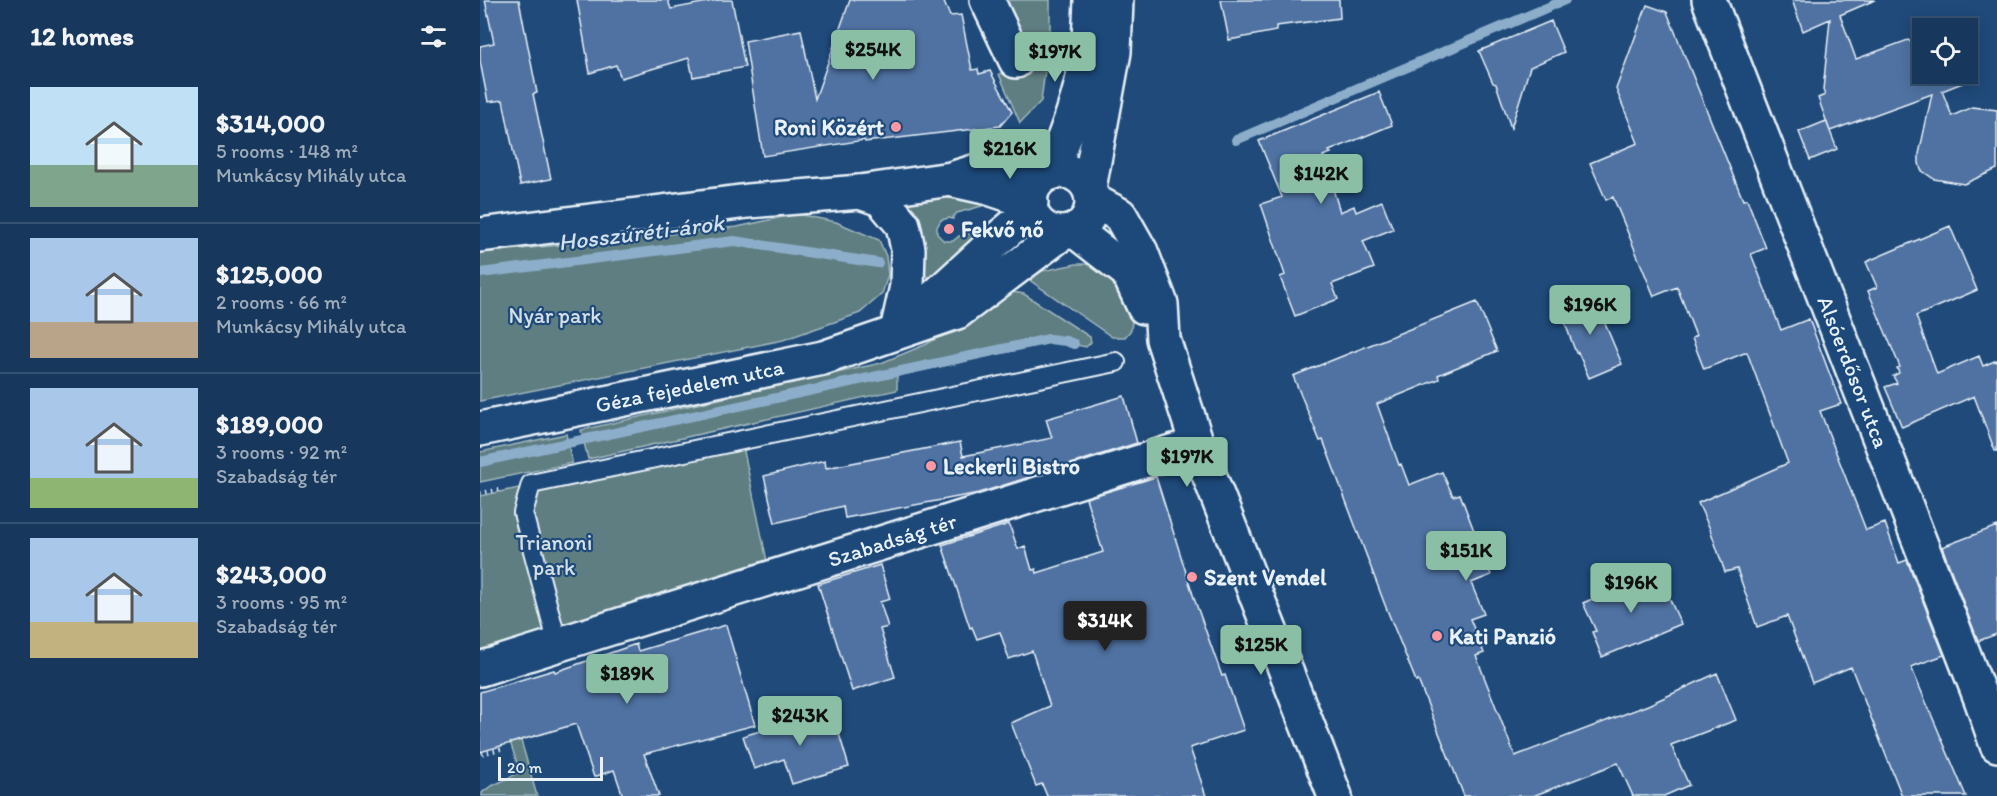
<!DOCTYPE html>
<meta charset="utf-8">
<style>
:root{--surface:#17385c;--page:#203f62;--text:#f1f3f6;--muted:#9eacbb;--line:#365272;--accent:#8abfa5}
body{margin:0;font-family:Itim,sans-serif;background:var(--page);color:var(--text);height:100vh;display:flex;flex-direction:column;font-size:22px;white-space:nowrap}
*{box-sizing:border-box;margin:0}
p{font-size:20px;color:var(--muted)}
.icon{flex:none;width:33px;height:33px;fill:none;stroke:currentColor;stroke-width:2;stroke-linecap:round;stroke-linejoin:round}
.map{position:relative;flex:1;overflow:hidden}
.drawer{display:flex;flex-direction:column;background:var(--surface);width:480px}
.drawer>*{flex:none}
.buttons{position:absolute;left:1432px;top:18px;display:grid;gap:12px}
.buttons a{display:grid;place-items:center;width:66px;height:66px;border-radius:0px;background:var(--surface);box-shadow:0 3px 15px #0003,0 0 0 2px var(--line);font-size:30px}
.scale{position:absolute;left:18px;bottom:15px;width:105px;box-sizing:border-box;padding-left:6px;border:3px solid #e8f1f8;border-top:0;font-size:16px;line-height:21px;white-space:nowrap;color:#e8f1f8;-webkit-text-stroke:4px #1f4a7a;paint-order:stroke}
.price{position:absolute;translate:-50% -51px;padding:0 14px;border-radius:6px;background:var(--accent);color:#111;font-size:20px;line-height:39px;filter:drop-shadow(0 2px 3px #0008)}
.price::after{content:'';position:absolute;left:50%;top:36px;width:18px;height:14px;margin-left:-9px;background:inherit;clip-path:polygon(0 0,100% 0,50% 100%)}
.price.active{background:#222;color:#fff}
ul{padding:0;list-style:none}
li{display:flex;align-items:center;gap:18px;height:150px;padding:0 30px}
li+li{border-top:2px solid var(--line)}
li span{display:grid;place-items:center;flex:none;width:168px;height:120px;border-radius:0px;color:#555}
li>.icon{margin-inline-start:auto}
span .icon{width:72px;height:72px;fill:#fffc;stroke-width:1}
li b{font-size:26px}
h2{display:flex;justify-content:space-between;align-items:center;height:72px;padding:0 30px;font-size:26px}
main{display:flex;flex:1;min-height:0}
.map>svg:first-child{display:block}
.green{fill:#5e7e82;stroke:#a3b8bd;stroke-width:1.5}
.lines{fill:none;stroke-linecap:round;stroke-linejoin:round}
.stream{stroke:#8daeca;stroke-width:10}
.building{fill:#5072a2;stroke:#e8f1f8;stroke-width:1.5}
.lane-casing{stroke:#e8f1f8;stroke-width:22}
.street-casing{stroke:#e8f1f8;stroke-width:38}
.secondary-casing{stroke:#e8f1f8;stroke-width:38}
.path{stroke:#e8f1f8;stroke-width:4;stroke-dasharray:1.5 4.5;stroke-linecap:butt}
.lane{stroke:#1f4a7a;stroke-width:18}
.street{stroke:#1f4a7a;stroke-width:33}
.secondary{stroke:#1f4a7a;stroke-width:33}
.poi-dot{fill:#ff9aa2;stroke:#1f4a7a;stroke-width:2}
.labels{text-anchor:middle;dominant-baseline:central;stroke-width:4.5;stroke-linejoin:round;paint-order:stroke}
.poi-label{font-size:22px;font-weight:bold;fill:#e8f1f8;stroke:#1f4a7a;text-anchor:start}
.park-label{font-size:22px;fill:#d3e0e6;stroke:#1f4a7a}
.street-label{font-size:22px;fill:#e8f1f8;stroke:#1f4a7a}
.water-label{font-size:24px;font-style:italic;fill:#d1e0ec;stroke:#1f4a7a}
</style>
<main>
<section class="drawer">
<h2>12 homes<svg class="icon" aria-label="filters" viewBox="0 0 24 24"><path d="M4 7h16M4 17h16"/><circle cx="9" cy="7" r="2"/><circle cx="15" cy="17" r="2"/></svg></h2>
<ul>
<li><span style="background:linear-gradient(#bfe0f5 65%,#7fa58c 0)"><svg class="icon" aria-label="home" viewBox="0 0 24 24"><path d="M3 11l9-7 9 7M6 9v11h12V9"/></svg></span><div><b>$314,000</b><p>5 rooms · 148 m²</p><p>Munkácsy Mihály utca</p></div></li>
<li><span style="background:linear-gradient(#a9c7e8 70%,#b9a48a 0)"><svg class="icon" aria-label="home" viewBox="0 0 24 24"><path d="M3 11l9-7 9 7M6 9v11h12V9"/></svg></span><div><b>$125,000</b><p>2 rooms · 66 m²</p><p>Munkácsy Mihály utca</p></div></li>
<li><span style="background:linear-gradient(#a9c7e8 75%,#8fb573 0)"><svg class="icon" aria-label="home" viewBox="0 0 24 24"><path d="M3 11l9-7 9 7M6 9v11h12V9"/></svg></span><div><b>$189,000</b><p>3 rooms · 92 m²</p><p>Szabadság tér</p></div></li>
<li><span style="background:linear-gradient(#a9c7e8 70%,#c2b280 0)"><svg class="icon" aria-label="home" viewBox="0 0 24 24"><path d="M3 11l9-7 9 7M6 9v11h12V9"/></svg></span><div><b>$243,000</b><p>3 rooms · 95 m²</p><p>Szabadság tér</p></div></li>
</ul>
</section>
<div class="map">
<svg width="1517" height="796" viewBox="0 0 1517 796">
<rect width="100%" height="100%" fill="#1f4a7a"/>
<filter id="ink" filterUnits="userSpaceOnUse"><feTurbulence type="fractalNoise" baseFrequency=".0167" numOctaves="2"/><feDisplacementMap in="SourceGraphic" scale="12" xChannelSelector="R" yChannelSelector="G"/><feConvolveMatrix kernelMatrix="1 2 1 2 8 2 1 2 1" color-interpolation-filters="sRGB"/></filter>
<g filter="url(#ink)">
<path class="green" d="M516,0H570V33L561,101L540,123L519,74L545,61Z
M464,198H485L501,201L502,206L477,213L473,217V219L469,218L461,220L457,227V234L464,241H473L479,236H484L489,233L506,228L450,280L440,269L425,207L428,203Z
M317,214L356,222L399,240L406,256L408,275L402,294L380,313L303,340L0,401V253L257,227Z
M596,264C604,264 613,263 620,268C635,280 643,306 652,322L651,330L645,337H632L548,279V274Z
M527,291L544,294L610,337L611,342L606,347L579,341L417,376V390L108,459L101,430L401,363L447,344Z
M86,434L92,463L0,482V452Z
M262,442L287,561L0,654V496Z
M25,685L57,796H2V793C10,784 24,782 34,775L37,763L14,693Z"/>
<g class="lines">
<path class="stream" d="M756,140L1085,0
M0,273L254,241L398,263
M0,462L569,339L586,341L594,344"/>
</g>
<path class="building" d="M5,0H39L57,93L53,94L71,179L40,185L23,100L8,102L0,61V46L14,43Z
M97,0H188L191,9L238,0H252L265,67L213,77L209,58L141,78L136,65L110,73Z
M370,0H463L470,16L481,15L492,70L498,69L499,74L510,71L532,112L520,126L385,142L384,140L283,156L265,41L321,30L335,99Z
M741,0H859L860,18L796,26V31L749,40Z
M1312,0H1395L1360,15L1376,59L1428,40L1443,51V74H1499L1500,76L1462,91L1472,116L1492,107L1517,110V169L1484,184L1454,179L1441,170L1439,163V154L1452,94L1350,131L1338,98L1345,95L1343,90L1350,19L1323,31Z
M1167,5L1187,12L1263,200L1267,199L1286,248L1271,254L1301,330L1329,319L1361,404L1340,411L1386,530L1405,523L1419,563L1427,560L1464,655L1431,667L1486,796H1422L1371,667L1332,683L1307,616L1277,627L1257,569L1245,572L1230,529L1218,503L1308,463L1267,352L1224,369L1212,338L1216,336L1197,287L1174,296L1133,197L1126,200L1110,163L1158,143L1136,89Z
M1071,21L1084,52L1050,67L1031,128L1016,84L1013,83L999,51Z
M899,92L912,125L849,151L851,153L843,156L860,212L874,206L876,212L902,201L913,229L883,241L894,268L852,284L858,299L815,316L800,277L805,275L781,204L802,197L779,141Z
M1346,121L1357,149L1330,160L1319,132Z
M1470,226L1497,290L1436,316L1457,374L1499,356L1503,366L1517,360V451H1515L1494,396L1422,427L1405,387L1417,383L1413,376L1419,373L1417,368L1420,367L1388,291L1397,287L1386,262Z
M1113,295L1142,364L1109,378L1098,352L1096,353L1079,307Z
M997,302L1017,351L958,375L959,379L897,404L919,465L921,464L929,485L962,472L973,496L980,494L1011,575L991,583L1004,614L990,619L1004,653L996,656L1035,756L1168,705L1237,673L1256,720L1191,745L1209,785L1184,796H1153L1138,763L1053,796H984L938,680L936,681L905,605L843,440L840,441L813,376Z
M644,396L657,443L499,493L365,518L363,506L295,523L284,476L345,461L346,468L480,442L483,456L572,438L566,419Z
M676,477L715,601L742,676L745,675L764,730L710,748L726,796H567L562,784L556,786L531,723L570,706L552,651L529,659L520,632L497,639L492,627L490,628L462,545L529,524L538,549L545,546L552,570L556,569L557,573L623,552L606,498Z
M1517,526V634L1498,641L1462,547Z
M400,565L410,599L400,602L408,627L400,629L415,677L372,691L338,584Z
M1177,571L1201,624L1122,657L1112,632L1116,631L1103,603Z
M246,625L275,725L164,754L179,796H143L134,770L114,777L96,724L0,752V692L74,670L75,672L156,644L158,651Z
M352,710L369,767L312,784L304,759L274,769L263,736Z"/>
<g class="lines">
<defs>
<path id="lane" d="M78,645L43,513L51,484L636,362"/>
<g id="street">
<path d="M507,0L536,61"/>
<path id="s1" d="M1229,0L1501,699L1517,745"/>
<path d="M473,180L509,188L551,202"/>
<path d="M380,192L401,199L423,225L428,249L427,286L417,331"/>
<path d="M0,235L268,201L380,192L471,179L510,167L571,173"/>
<path id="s2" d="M0,669L717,444"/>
</g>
<g id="secondary">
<circle cx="581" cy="202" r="31"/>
<path d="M571,173C585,136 600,100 606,61C610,41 610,20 611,0"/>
<path d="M609,188L634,52L636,0"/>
<path d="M612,200L640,215L661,252L681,304L683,339L717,444L855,796"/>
<path d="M594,230L648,272L664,307"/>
<path d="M423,326L519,238L551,211"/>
<path id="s3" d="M0,429L343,358L477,312L582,233"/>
</g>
</defs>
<use href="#lane" class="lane-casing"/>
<use href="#street" class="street-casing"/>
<use href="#secondary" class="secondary-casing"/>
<path class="path" d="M0,493L23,489
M2,754L25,748"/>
<use href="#lane" class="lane"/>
<use href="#street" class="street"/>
<use href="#secondary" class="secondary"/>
</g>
</g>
<g class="poi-dot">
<circle cx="416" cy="127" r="6"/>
<circle cx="469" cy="229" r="6"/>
<circle cx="451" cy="466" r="6"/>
<circle cx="712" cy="577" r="6"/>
<circle cx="957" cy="636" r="6"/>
</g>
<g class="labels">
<g class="poi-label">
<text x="404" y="127" text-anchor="end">Roni Közért</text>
<text x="481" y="229">Fekvő nő</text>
<text x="463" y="466">Leckerli Bistro</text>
<text x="724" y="577">Szent Vendel</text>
<text x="969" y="636">Kati Panzió</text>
</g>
<g class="park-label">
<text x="75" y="315">Nyár park</text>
<text x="74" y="542">Trianoni<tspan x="74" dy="25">park</tspan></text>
</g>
<g class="street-label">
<text stroke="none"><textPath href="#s1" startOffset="399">Alsóerdősor utca</textPath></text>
<text stroke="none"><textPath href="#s3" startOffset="214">Géza fejedelem utca</textPath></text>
<text stroke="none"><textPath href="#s2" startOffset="432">Szabadság tér</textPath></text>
</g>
<g class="water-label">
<text transform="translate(161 232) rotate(-7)">Hosszúréti-árok</text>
</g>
</g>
</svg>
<div class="buttons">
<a><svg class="icon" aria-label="locate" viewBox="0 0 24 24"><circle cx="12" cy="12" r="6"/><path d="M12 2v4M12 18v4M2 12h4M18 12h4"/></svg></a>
</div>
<div class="scale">20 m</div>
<b class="price" style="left:393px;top:81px">$254K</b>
<b class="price" style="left:575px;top:83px">$197K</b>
<b class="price" style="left:530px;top:180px">$216K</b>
<b class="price" style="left:841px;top:205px">$142K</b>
<b class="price" style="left:1110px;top:336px">$196K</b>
<b class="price" style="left:707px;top:488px">$197K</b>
<b class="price" style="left:986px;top:582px">$151K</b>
<b class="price" style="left:1151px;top:614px">$196K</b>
<b class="price active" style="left:625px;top:652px">$314K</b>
<b class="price" style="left:781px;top:676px">$125K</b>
<b class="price" style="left:147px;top:705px">$189K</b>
<b class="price" style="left:320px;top:747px">$243K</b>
</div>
</main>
